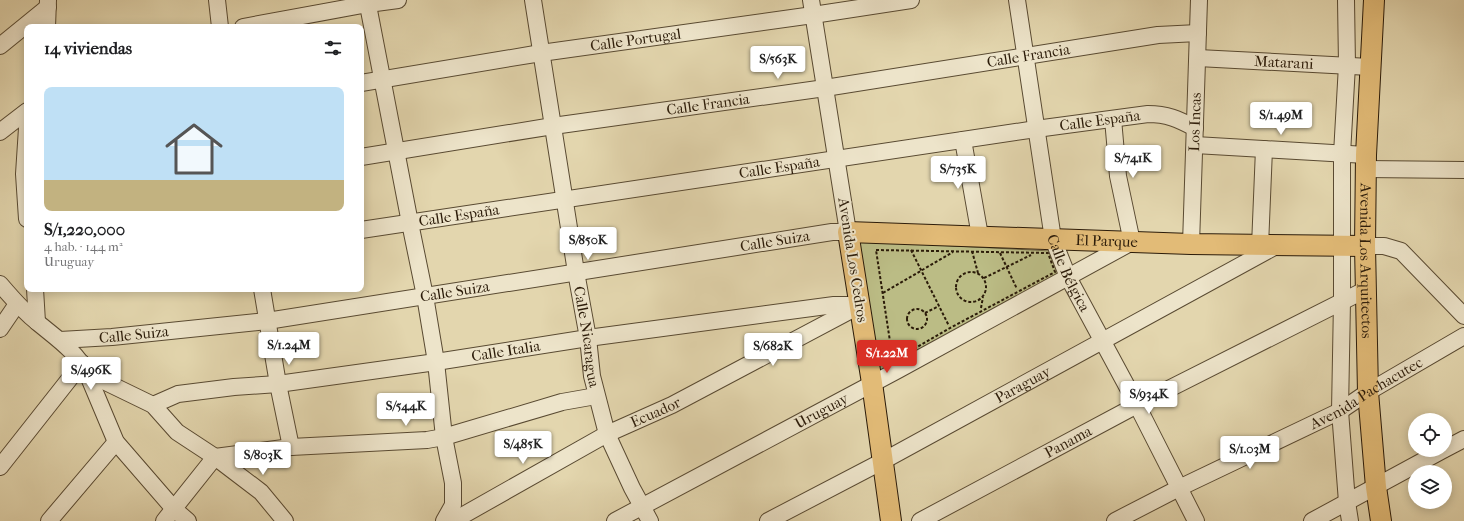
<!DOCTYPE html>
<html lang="es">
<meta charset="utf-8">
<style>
:root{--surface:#fff;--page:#f6f6f6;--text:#202124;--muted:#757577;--line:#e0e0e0;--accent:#d93025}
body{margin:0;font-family:"IM FELL French Canon",serif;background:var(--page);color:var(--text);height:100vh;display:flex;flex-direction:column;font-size:15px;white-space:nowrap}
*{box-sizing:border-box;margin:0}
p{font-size:13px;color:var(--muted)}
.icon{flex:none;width:22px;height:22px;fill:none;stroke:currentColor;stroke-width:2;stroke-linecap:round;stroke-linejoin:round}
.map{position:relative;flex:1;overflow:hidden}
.drawer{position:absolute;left:24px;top:24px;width:340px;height:268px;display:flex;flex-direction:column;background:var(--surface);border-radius:8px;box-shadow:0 2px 10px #0003}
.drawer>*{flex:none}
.controls{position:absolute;left:1408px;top:413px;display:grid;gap:8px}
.controls a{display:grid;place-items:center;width:44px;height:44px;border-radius:50%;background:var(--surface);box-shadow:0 2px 10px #0003;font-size:20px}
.price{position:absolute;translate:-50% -34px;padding:0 9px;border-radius:4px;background:#fff;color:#222;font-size:13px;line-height:26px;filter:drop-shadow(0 1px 2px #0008)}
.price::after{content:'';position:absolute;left:50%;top:24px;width:12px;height:9px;margin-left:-6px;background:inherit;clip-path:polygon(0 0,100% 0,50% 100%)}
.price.active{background:var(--accent);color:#fff}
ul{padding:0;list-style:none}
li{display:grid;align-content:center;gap:8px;height:212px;padding:0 20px}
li+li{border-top:1px solid var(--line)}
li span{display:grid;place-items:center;height:124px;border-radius:8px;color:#555}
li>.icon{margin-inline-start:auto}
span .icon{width:72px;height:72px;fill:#fffc;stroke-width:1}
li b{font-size:17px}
h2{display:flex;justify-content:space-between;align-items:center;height:48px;padding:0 20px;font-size:17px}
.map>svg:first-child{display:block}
.park{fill:#bbbc85;stroke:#736c47}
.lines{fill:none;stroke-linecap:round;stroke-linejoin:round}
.minor-casing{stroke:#594a32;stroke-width:18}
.major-casing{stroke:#2b1b09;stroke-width:22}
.path{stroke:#2b1b09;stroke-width:2;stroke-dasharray:3 2;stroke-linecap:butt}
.minor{stroke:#ede4ca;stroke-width:16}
.major{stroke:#e2bb77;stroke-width:20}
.labels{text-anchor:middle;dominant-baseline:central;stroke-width:4;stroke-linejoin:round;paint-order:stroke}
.street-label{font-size:15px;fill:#2b1b09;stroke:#ede4ca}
</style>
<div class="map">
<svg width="1464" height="521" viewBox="0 0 1464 521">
<rect width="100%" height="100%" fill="#e3d6ae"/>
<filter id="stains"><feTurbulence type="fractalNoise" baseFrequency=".005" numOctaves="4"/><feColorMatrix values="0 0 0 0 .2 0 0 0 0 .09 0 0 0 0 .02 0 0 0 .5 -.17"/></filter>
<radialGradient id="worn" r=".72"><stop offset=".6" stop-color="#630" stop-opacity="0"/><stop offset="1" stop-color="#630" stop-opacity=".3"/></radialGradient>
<path class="park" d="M857,241L1051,251L1061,277L876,375Z"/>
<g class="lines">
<defs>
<g id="minor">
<path d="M217,0L220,27"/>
<path d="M367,0L410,223L425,296L436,362L444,437L453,483V505L444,521"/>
<path id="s1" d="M533,0L576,272L588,338L592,376L607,434L632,488L650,521"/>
<path id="s2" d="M1017,0L1053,239L1068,277L1137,405L1196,521"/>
<path d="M1346,0L1347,65L1342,154V301L1340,411L1347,502L1350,521"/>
<path d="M47,27L48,0"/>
<path d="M243,27L368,4L398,0"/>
<path d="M0,46L48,7"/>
<path id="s3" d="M1198,58L1370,67"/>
<path id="s4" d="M361,83L541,53L813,15L911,0"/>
<path d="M27,128L24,174L27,219"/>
<path d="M0,132L27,111"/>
<path d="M963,140L980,236"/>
<path d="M1195,145L1366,155"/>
<path id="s5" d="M361,157L553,126L825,88L1158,35L1198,33"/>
<path d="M1365,169L1464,170"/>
<path id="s6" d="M361,230L1036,129L1148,114C1167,114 1178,119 1195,128"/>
<path id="s7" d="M1191,244L1199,0"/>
<path d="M1260,246L1264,149"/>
<path d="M1365,246H1384L1401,251L1464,316"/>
<path d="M0,284C12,298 23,311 37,322C56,338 76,351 87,373L153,405L177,432L215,457L261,492L285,521"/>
<path d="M35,289L37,322"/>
<path d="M262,289L278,384L291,447"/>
<path d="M0,329L17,304"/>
<path id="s8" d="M60,340L112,337L267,321L832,232H848L811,0"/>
<path d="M87,373L116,442L174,509L188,521"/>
<path id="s9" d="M153,405L178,394L234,387L278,384L436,362L588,338L834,305H860"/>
<path d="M1445,449L1464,439"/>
<path d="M0,467L82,363"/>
<path d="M49,521L116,442"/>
<path d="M164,521L215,457L291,447L427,440L444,437L562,402L596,396"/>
<path id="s10" d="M453,521L607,434L672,405L857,307"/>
<path id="s11" d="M615,521L898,370L1132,242L1118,176L1113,119"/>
<path id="s12" d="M768,521L883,461L1276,246"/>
<path id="s13" d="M920,521L1137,405L1367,289"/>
<path id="s14" d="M1115,521L1179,488L1340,411L1368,392L1464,336"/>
<path d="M1312,521L1443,450"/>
</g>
<g id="major">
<path id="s15" d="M1374,0L1366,155L1365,246L1368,392L1376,487L1381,521"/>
<path id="s16" d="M891,521L872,383L848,232L1191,244L1365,246"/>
</g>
</defs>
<use href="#minor" class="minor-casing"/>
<use href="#major" class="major-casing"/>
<path class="path" d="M876,250L1048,253L1055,272L950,328L893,361Z
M911,250L949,326
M972,251L978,273
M1000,253L1017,289
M956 287a15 15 0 1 1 30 0a15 15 0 1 1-30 0Z
M984,278L1031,255
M883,293L953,252
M981,308L983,297
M907 319a10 10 0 1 1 20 0a10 10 0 1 1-20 0Z
M925,313L939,306"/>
<use href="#minor" class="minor"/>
<use href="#major" class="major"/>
</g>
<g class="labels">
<g class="street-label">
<text stroke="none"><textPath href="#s4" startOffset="278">Calle Portugal</textPath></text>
<text stroke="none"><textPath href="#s5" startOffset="675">Calle Francia</textPath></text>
<text stroke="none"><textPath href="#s3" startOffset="86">Matarani</textPath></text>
<text stroke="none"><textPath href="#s5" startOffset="351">Calle Francia</textPath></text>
<text stroke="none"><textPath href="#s6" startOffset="747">Calle España</textPath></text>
<text stroke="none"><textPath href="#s7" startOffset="122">Los Incas</textPath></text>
<text stroke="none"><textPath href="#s6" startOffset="423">Calle España</textPath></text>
<text stroke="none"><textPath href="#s6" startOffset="99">Calle España</textPath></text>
<text stroke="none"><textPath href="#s8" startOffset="722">Calle Suiza</textPath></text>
<text stroke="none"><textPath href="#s16" startOffset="551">El Parque</textPath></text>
<text transform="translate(853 260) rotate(81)">Avenida Los Cedros</text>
<text stroke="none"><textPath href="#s15" startOffset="261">Avenida Los Arquitectos</textPath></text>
<text stroke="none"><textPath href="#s2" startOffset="279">Calle Bélgica</textPath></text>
<text stroke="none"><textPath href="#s8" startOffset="398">Calle Suiza</textPath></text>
<text stroke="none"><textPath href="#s8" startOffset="74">Calle Suiza</textPath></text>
<text stroke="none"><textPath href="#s1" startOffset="341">Calle Nicaragua</textPath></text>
<text stroke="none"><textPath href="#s9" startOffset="358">Calle Italia</textPath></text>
<text stroke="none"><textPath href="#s12" startOffset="289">Paraguay</textPath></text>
<text stroke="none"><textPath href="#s14" startOffset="282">Avenida Pachacutec</textPath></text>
<text stroke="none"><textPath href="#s11" startOffset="234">Uruguay</textPath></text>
<text stroke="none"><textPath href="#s10" startOffset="230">Ecuador</textPath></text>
<text stroke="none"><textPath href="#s13" startOffset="168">Panama</textPath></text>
</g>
</g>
<rect width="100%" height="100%" filter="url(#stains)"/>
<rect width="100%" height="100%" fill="url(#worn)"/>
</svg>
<div class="controls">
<a><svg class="icon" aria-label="locate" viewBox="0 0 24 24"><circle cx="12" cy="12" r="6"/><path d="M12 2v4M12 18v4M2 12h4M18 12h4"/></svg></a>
<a><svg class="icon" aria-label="layers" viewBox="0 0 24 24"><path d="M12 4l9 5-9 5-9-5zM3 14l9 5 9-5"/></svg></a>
</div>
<b class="price" style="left:778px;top:80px">S/563K</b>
<b class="price" style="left:1281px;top:136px">S/1.49M</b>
<b class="price" style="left:1133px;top:179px">S/741K</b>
<b class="price" style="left:958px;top:190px">S/735K</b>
<b class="price" style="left:588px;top:261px">S/850K</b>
<b class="price" style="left:289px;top:366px">S/1.24M</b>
<b class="price" style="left:773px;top:367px">S/682K</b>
<b class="price active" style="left:887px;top:374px">S/1.22M</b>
<b class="price" style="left:91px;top:391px">S/496K</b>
<b class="price" style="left:1149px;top:415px">S/934K</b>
<b class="price" style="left:406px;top:427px">S/544K</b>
<b class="price" style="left:523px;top:465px">S/485K</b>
<b class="price" style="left:1250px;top:470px">S/1.03M</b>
<b class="price" style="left:263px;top:476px">S/803K</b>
<section class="drawer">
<h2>14 viviendas<svg class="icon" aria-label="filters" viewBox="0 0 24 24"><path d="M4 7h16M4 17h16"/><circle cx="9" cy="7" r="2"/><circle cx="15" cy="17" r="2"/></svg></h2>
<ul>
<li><span style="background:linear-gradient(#bfe0f5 75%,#c2b280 0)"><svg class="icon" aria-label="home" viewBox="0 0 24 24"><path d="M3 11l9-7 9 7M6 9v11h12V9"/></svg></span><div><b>S/1,220,000</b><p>4 hab. · 144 m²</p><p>Uruguay</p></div></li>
</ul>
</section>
</div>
